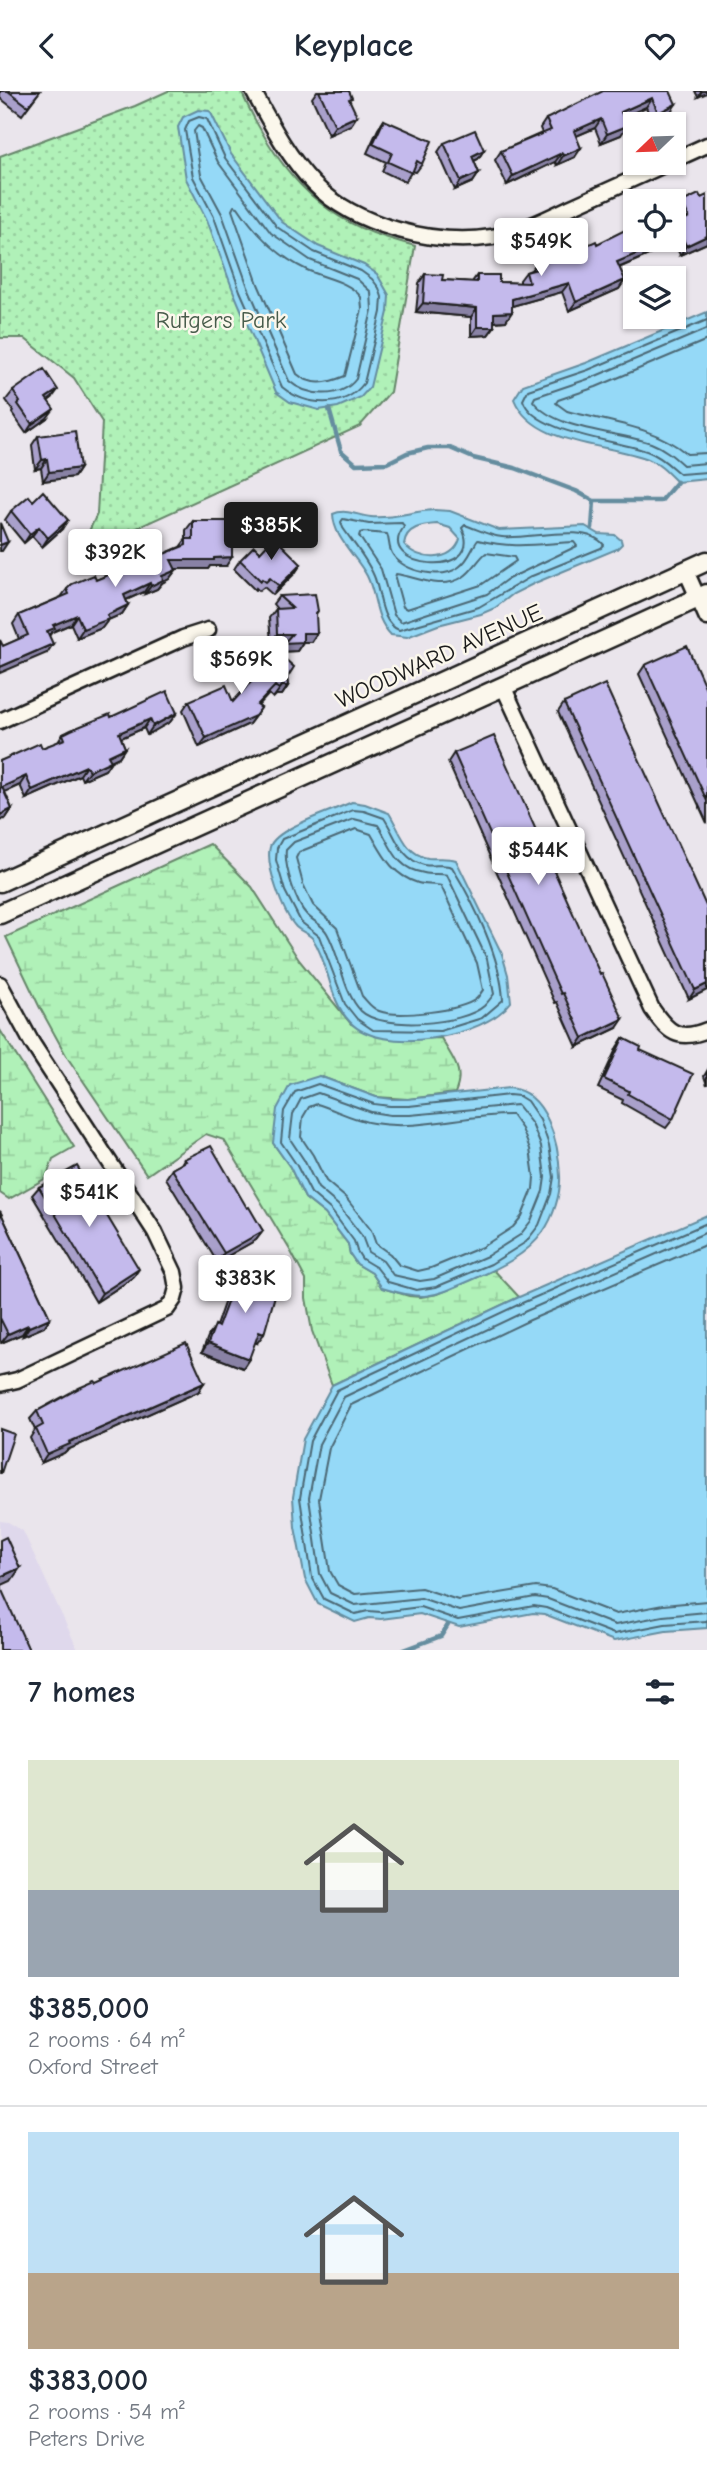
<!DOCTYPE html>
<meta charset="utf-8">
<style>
:root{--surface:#fff;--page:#f6f6f7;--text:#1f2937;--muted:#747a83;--line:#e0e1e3;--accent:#1c1c1c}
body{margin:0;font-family:"Comic Neue",sans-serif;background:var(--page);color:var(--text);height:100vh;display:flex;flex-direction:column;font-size:26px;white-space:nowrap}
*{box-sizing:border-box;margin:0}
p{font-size:23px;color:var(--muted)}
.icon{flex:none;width:38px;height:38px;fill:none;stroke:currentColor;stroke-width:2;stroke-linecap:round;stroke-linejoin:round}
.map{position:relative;height:1559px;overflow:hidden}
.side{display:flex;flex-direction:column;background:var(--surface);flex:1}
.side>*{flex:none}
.needle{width:46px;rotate:247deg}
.tools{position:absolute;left:623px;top:21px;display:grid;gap:14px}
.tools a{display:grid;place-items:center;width:63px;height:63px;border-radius:0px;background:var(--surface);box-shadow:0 2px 5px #0004;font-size:35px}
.price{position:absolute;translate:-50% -60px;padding:0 16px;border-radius:7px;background:#fff;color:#222;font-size:23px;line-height:46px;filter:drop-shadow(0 2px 4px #0008)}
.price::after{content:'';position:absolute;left:50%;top:42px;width:21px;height:16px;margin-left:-10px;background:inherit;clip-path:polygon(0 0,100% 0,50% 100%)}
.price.selected{background:var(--accent);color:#fff}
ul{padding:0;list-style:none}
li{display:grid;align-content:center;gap:14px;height:371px;padding:0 28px}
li+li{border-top:2px solid var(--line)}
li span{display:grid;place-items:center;height:217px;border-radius:0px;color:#555}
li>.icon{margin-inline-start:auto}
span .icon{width:126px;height:126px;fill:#fffc;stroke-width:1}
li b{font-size:30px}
h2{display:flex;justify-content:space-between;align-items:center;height:84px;padding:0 28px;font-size:30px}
header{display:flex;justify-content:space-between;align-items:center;height:91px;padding:0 28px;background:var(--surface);font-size:32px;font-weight:600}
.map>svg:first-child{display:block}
.built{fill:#dfd8ec}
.grass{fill:url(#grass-dots);stroke:#66866a;stroke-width:2}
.wetland{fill:url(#wetland-marsh);stroke:#66866a;stroke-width:2}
.water{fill:#95d9f7;stroke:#658d9f;stroke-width:2;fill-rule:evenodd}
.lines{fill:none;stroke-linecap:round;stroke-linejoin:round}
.shore{stroke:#4c6874;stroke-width:2}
.stream{stroke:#658d9f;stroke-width:4.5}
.minor-casing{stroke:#1c1c1c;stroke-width:19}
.tertiary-casing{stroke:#1c1c1c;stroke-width:23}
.minor{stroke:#fbf7ec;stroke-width:14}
.tertiary{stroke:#fbf7ec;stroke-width:18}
.wall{fill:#a9a0cb;stroke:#1c1c1c;stroke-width:2}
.shaded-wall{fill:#8982a5;stroke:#1c1c1c;stroke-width:2}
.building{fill:#c4baec;stroke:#1c1c1c;stroke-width:2}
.labels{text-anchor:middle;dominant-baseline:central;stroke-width:5;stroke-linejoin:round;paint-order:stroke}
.park-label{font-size:24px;fill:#485c4b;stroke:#fbf7ec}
.street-label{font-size:24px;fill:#1c1c1c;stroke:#fbf7ec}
</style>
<header><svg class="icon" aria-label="back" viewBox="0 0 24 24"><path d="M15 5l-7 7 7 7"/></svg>Keyplace<svg class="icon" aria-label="heart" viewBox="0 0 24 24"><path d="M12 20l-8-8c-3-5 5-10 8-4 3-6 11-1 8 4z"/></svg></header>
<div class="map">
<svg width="707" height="1559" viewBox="0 0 707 1559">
<defs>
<pattern id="grass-dots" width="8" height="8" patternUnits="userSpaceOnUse" patternTransform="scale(1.75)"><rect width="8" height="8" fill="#b0f1b8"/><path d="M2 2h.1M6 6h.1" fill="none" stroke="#97ce9e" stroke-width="1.8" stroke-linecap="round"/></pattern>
<pattern id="wetland-marsh" width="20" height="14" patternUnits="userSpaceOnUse" patternTransform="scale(1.75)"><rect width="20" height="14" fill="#b0f1b8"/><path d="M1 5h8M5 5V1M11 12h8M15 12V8" fill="none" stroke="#97ce9e"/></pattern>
</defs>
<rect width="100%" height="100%" fill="#eae5ec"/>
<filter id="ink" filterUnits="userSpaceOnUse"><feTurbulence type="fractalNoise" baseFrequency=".0143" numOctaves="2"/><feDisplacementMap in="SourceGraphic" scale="14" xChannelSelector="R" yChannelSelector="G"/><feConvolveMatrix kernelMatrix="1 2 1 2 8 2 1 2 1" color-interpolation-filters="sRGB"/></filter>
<g filter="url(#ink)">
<path class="built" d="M0,1430L8,1431L23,1440L78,1559H0Z"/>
<path class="grass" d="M168,0H241C269,62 306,117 373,142C387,147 401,151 415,155L390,301L360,335L78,464L97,423L102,331L74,287L24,247H0V65L135,15Z"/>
<path class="wetland" d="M210,753L252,796L299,869L351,933L391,948L441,947C453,969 465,979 455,1002L408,1008L376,1006L319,985L273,1052L290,1076L305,1107L325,1123L348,1153L350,1163L357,1173L372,1182L382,1197L409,1205L421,1206L438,1203L494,1179L519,1206L332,1294L312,1240L306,1207V1189L290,1159L224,1049L206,1043L147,1084L67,966L39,915L6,846Z
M0,939L74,1056L53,1068L46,1087L9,1108L0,1102Z"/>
<path class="water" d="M198,19L210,20L231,63L282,131L318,155L364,174L377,183L389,204L388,221L370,296L361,306L338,316L319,319L290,311L276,301L234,202L207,129L186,88L178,36L183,26Z
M707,221V388L677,391C668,382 660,373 648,368C607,352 533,355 514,308L523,294L586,272Z
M434,419L450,420L499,439L585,435L599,443L615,444L621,449L622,453L617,458L535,492L513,503L495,517L481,523L438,534L407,546L391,544C374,527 377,505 367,485C356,464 334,448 333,423C346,417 358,425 371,426C393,428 412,420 434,419ZM437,433L450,437L460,448C453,472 418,471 404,453C406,436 423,434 437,433Z
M352,711L365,713L389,722C400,739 405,763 428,767C438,768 447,766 456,769L502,863L508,884L511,911C485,947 381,965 350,931C328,908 330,874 313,848C309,842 301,841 296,836C283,822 265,774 270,756C275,737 333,720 352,711Z
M319,985L376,1006L391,1008H408L509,997C547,1000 559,1053 560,1085C561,1103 553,1127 543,1141C527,1164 499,1177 474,1188C432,1206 427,1211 382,1197L372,1182L357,1173L350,1163L348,1153L325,1123L305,1107L290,1076L273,1052L277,1018L290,994Z
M707,1124V1537L666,1540L614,1550L544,1523L533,1522L459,1536L420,1523L381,1528L369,1527L355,1531L318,1513L305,1488L295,1436L293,1406L303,1348L332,1294L519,1206Z"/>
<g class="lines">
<path class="shore" d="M199,26L207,28L225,67L277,136L314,161L361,180L372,188L379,197L382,206L381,221L364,292C344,319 305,315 282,296L240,200L214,126L193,86L185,39L189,30Z
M198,35L202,37L218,71L271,142L310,169L357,188L371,201L372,219L356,288C340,309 306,305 289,290L248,196L222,123L201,84L194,40Z
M234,115L238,116C256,143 277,165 307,179C324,187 349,190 361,206L362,218L345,285C328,292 312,296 297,283L258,193L232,119Z
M707,229L588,279L528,299L523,309C534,343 619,349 649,361C662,366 670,375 680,383L707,381
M707,238L591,287L535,306L533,310C556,340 617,340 651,352C664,357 673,365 683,374L707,372
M707,249L596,296L558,309L556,312L567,320C608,331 654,335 687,363L707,362
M343,428L369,433L402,432L404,436C371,478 487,490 462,437L465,434C477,438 489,445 502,446C530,449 585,431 604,454L601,457L532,485L479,516L399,539C380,532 381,501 374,485C367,468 353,452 343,437L341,431Z
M363,441L387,443C390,450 388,457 393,464C405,481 442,489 459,476C470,468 471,458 478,449C514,458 537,453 574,451L577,455L506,489L487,503L401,531L394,524L381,478L359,445L360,442Z
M486,462L514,466L516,470L481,494L407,518L403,516L395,487L396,483C417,486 441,500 463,486C473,480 478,468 486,462Z
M353,719L364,720L384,727C396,745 400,768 424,774C434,776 443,772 452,776C474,812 501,867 503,909L482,927L440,940L373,939L357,928L345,913L319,845L301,831L285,800L276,769L277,757L282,748Z
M354,728L378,734C391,754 395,778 424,782C432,784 440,782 447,784L487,868L494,903C491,907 487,912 484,915C463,934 381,940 361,920C342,900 341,866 327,842C322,833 314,831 307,824C296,813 284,775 286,759L294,751Z
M356,738L371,743C383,764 392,784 418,792C425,794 434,793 441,795L477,872L483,899C481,901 479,906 476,908C461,920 397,927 379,920C371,917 367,910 362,905L337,837L313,814L303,793L296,767L299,761Z
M318,993L374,1013L390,1015H409L509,1004L519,1005L527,1010L540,1029L549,1054L554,1086L551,1103L539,1134L526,1151L491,1173L436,1196L416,1199L388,1191L377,1177L362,1168L357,1160L354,1150L331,1119L311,1102L296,1073L281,1051L284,1020L295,1001Z
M318,1002L371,1021L390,1024H410L517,1014L532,1033L541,1055L545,1086L543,1100L531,1130L520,1144L487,1165L434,1188L420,1190L393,1184L383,1170L368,1161L362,1145L338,1114L318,1097L304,1069L290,1048L293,1023L301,1008Z
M317,1013C336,1019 354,1029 373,1032C420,1040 466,1023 512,1024L522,1038L530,1058L534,1086L533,1098L522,1125L513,1136L482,1156L431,1177L418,1180L399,1174L390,1163L376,1153L371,1139L346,1107L326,1090L313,1064L301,1046L303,1026L309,1016Z
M707,1132L522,1212L337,1299L310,1350L300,1407L312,1486L324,1508L355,1523L368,1520L381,1521L420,1516L458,1529L534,1515L546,1517L614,1543L665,1533L707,1530
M707,1141L526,1220L344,1306L319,1353L309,1407L320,1483L330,1502L355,1514L421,1507L459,1520L535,1506L548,1508L615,1534L663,1525L707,1521
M707,1153L530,1229L351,1314L329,1357L319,1408L330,1480L338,1494L355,1503L421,1497L458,1509L536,1496L552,1498L616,1523L663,1514L707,1510"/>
<path class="stream" d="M329,318L341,360L356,373L387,372L407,362L428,357H450L473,367L515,377L576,400L594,410H661L677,391
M592,437L594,410
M404,1559L441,1545L448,1534"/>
<defs>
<path id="minor" d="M253,0C271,33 288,66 314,93C355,135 435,155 492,146C520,141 546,128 571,116C604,101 636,87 668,72
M674,69L707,54
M686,480L707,527
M503,595L652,918C668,941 678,951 707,939
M0,630L183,547L208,539
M0,893L32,952L155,1141L174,1181L177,1197L174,1208L167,1218L17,1289L0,1293"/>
<path id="tertiary" d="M0,791L707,470
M0,823L707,503"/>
</defs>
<use href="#minor" class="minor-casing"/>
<use href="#tertiary" class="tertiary-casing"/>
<use href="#minor" class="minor"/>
<use href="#tertiary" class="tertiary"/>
</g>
<path class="wall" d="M0,0H40L22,24L0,7Z
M317,0H349L351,34L329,44L312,7Z
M695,0H707L698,6Z
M671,3L670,22L652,30L646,16L624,26L621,44L601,52L595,37L576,45L575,66L557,74L555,71L507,94L495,69L501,60L542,42L540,37L546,28Z
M384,29L422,73L416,81L412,80L405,91L382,80L386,71L367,62L378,38Z
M444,52L484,59L478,68L474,70L479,82L473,91L455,99L438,61Z
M701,107L707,152L680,164L673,149L674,137L677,133L680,131L676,120L682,111Z
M666,150L660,159L619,177L625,189L619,198L569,220L562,201L512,215L506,230L494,231V236L488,244L471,245V226L416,221L419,192L425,183L442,189L472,191L477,184L499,191L520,192V189L526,181L531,179L536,173L572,163L574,160L597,153Z
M13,300L52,307L48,310L47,327L26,342L12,322L13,319L6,309Z
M38,345L80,377L74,386L43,390L41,377L35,378L32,354Z
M33,410L62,438L42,456L32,445L24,452L5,429L11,420Z
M193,430L226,475H210L208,478H175L176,479L169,488L162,492L157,498L145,503L144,501L126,509L128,514L122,523L108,529L102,537L77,547L71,533L52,541L49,545L47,562L3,555L19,548L13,533L19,524L61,506L67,498L96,489L135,473L139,467L159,465L180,456L186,448V439Z
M260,461L301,473L295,482L273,504L264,496L259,500L256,497L255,499L234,478L240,469Z
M279,505L316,524L311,551H303L297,560L278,561L284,552H271L269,527L276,518H277L273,513Z
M241,564L287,587L288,595L282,604H276L273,607L269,603L258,615L261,617L249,633L199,656L183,619L189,610L233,611L253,589L235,573Z
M645,574L707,600V732L639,583Z
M564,612L707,817V899L689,908L558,621Z
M177,622L170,631L147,644L144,637L121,647L125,657L119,666L111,670L105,679L82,689L80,684L26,708L20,694L5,701L12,718L6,727L0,670L42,657L58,651L63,643L111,626Z
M454,662L617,937L577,956L557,911L555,912L448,671Z
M623,947L640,959L673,1028L666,1037L622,1012L623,1009L598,997L617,956Z
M707,980V994L704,985Z
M184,1068L247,1117L263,1140L256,1149L217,1171L166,1087L172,1078L181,1073Z
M39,1096L133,1187L96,1211L32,1104Z
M0,1120L50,1227L44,1236L23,1245L22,1243L1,1252L0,1249Z
M239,1180L257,1252L255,1251L243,1277L202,1261L209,1243L216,1235L232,1189Z
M97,1292L198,1301L67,1359L64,1362L41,1372L30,1347L35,1339L30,1328L37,1320Z"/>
<path class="shaded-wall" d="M702,0H707V2L698,6Z
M652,7L646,16L615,30L621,21Z
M676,13L670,22L652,30L658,22Z
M357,25L351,34L329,44L335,35Z
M601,28L595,37L567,49L574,40Z
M627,35L621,44L601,52L607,43Z
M581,57L575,66L557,74L563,65Z
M484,59L478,68L465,74L472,65Z
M562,62L555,71L507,94L513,85Z
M479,82L473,91L455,99L461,90Z
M707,145V152L680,164L686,155Z
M666,150L660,159L611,180L617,171Z
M625,189L619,198L569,220L576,211Z
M569,192L562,201L505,217L512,208Z
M423,212L477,217L471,226L416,221Z
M512,221L506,230L488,231L494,222Z
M477,236H494L488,244L471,245Z
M58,299L52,307L40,316L46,307Z
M54,318L47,327L26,342L32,333Z
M47,368L41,377L35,378L42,369Z
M80,377L74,386L43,390L49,381Z
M68,429L62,438L42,456L48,447Z
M39,436L32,445L24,452L30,443Z
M8,451L2,460H0V454Z
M232,466L226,475H210L208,478H165L171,469Z
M301,473L295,482L273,504L279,495Z
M176,479L169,488L162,492L157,498L145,503L151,495L162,485Z
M150,492L144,501L117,513L124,504Z
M128,514L122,523L108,529L102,537L77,547L83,538L107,524Z
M77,524L71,533L52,541L48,546L41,549L53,534Z
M303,542H317L311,551H297Z
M277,543H292L303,551L297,560L278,561L285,552H271Z
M53,553L47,562L0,582V576Z
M282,595H288L282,604H276L273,607Z
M261,617L249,633L199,656L206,647Z
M177,622L170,631L147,644L153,635Z
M150,628L144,637L112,651L119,642Z
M125,657L119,666L102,674L108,665Z
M111,670L105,679L82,689L89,680Z
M86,675L80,684L26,708L32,699Z
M26,685L20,694L0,703L2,696Z
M12,718L6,727L0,730V724Z
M707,893V899L689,908L695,899Z
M623,928L617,937L577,956L583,947Z
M263,1140L256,1149L217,1171L224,1162Z
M139,1178L133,1187L96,1211L102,1202Z
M50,1227L44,1236L23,1245L29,1236Z
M28,1234L22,1243L1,1252L8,1243Z
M259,1241L264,1243L257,1252L252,1250Z
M208,1252L249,1268L243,1277L202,1261Z
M204,1292L198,1301L67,1359L64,1362L41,1372L47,1363L69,1351Z
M20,1477L11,1490L0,1495V1486Z"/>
<path class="building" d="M8,0H40L28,15Z
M319,0H349L352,7L349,8L357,25L335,35Z
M603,0H670L676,13L658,22L652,7L621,21L627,35L607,43L601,28L574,40L581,57L563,65L562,62L513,85L501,60L551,39L546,28Z
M384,29L432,50L422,73L417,70L412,82L388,71L392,62L373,53Z
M475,39L484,59L472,65L479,82L461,90L444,52Z
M699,103L701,107L707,104V145L686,155L677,133L689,126L682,111Z
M635,134V149H666V150L617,171L625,189L576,211L569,192L512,208V221L494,222V236H477V217L423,212L425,183L443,184L442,189L477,191V184H499V191L529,192L526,181L537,178L536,173L576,162L574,160L596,150L597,153Z
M44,278L58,299L46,307L54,318L32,333L18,313L20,311L13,300Z
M75,340L80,377L49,381L47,368L42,369L38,345Z
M43,400L68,429L48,447L39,436L30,443L11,420L29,405L33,410Z
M193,430H232V466L214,467V469H171L176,479L162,485L163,489L151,495L150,492L124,504L128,514L107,524L109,528L83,538L77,524L53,534L55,537L47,540L53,553L0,576V549L3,555L28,544L19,524L69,503L67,498L72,493L94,484L96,489L140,471L139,467L146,464L157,461L159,465L186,454V448H193Z
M0,432L8,451L0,454Z
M274,446L301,473L279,495L270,487L266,491L262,488L261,490L240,469L254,455L260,461Z
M315,503L318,520L316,523L317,542H303V551L284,552L292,543H277L276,518L292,517L279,505Z
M687,555L707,600V710L645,574Z
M248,557L267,572L277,561L294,576L287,587L288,595H282L279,598L275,595L257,614L261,617L255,625L206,647L189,610L226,594L233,611L260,581L241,564Z
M605,593L707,817V893L695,899L564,612Z
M167,600L177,622L153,635L150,628L119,642L125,657L108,665L111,670L89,680L86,675L32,699L26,685L2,696L12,718L0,724V670L40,652L42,657L65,648L63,643L71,639L110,623L111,626Z
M494,645L600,883L602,882L623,928L583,947L563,902L561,903L454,662Z
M623,947L641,956L640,959L693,983L673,1028L628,1003L629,1000L604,988Z
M211,1055L247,1117L249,1116L263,1140L224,1162L172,1078L186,1070L184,1068Z
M77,1075L139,1178L102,1202L39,1096Z
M0,1120L50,1227L29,1236L28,1234L8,1243L0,1227Z
M239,1180L278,1194L264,1243L259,1241L249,1268L208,1252L215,1234L218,1236Z
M186,1252L204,1292L69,1351L70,1353L47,1363L36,1338L43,1334L37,1320L79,1297L95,1290L97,1292Z
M0,1338L14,1343L1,1382H0Z
M6,1446L20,1477L0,1486V1449Z
M0,1495L29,1559H0Z"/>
</g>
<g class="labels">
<g class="park-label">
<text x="221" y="229">Rutgers Park</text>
</g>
<g class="street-label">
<text transform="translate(439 565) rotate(-24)">WOODWARD AVENUE</text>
</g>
</g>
</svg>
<div class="tools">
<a><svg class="needle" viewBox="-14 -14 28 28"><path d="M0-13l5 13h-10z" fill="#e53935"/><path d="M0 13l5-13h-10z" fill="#747a83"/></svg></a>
<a><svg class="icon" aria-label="locate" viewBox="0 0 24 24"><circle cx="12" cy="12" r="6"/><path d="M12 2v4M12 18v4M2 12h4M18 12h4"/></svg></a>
<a><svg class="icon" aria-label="layers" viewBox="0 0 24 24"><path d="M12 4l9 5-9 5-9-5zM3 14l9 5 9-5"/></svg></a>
</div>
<b class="price" style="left:541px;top:187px">$549K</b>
<b class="price selected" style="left:271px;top:471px">$385K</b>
<b class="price" style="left:115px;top:498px">$392K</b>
<b class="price" style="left:241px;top:605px">$569K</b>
<b class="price" style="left:538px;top:796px">$544K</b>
<b class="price" style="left:89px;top:1138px">$541K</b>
<b class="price" style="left:245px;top:1224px">$383K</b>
</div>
<section class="side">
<h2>7 homes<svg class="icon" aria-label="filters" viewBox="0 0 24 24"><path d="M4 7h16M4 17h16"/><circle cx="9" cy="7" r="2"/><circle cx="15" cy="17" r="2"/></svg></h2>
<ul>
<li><span style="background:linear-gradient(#dfe7d0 60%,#9aa5b1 0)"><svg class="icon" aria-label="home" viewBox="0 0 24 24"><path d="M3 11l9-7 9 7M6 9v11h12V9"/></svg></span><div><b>$385,000</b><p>2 rooms · 64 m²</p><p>Oxford Street</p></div></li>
<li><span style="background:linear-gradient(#bfe0f5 65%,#b9a48a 0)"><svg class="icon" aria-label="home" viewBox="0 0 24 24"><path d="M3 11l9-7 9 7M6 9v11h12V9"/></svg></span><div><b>$383,000</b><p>2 rooms · 54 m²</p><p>Peters Drive</p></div></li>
</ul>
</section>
